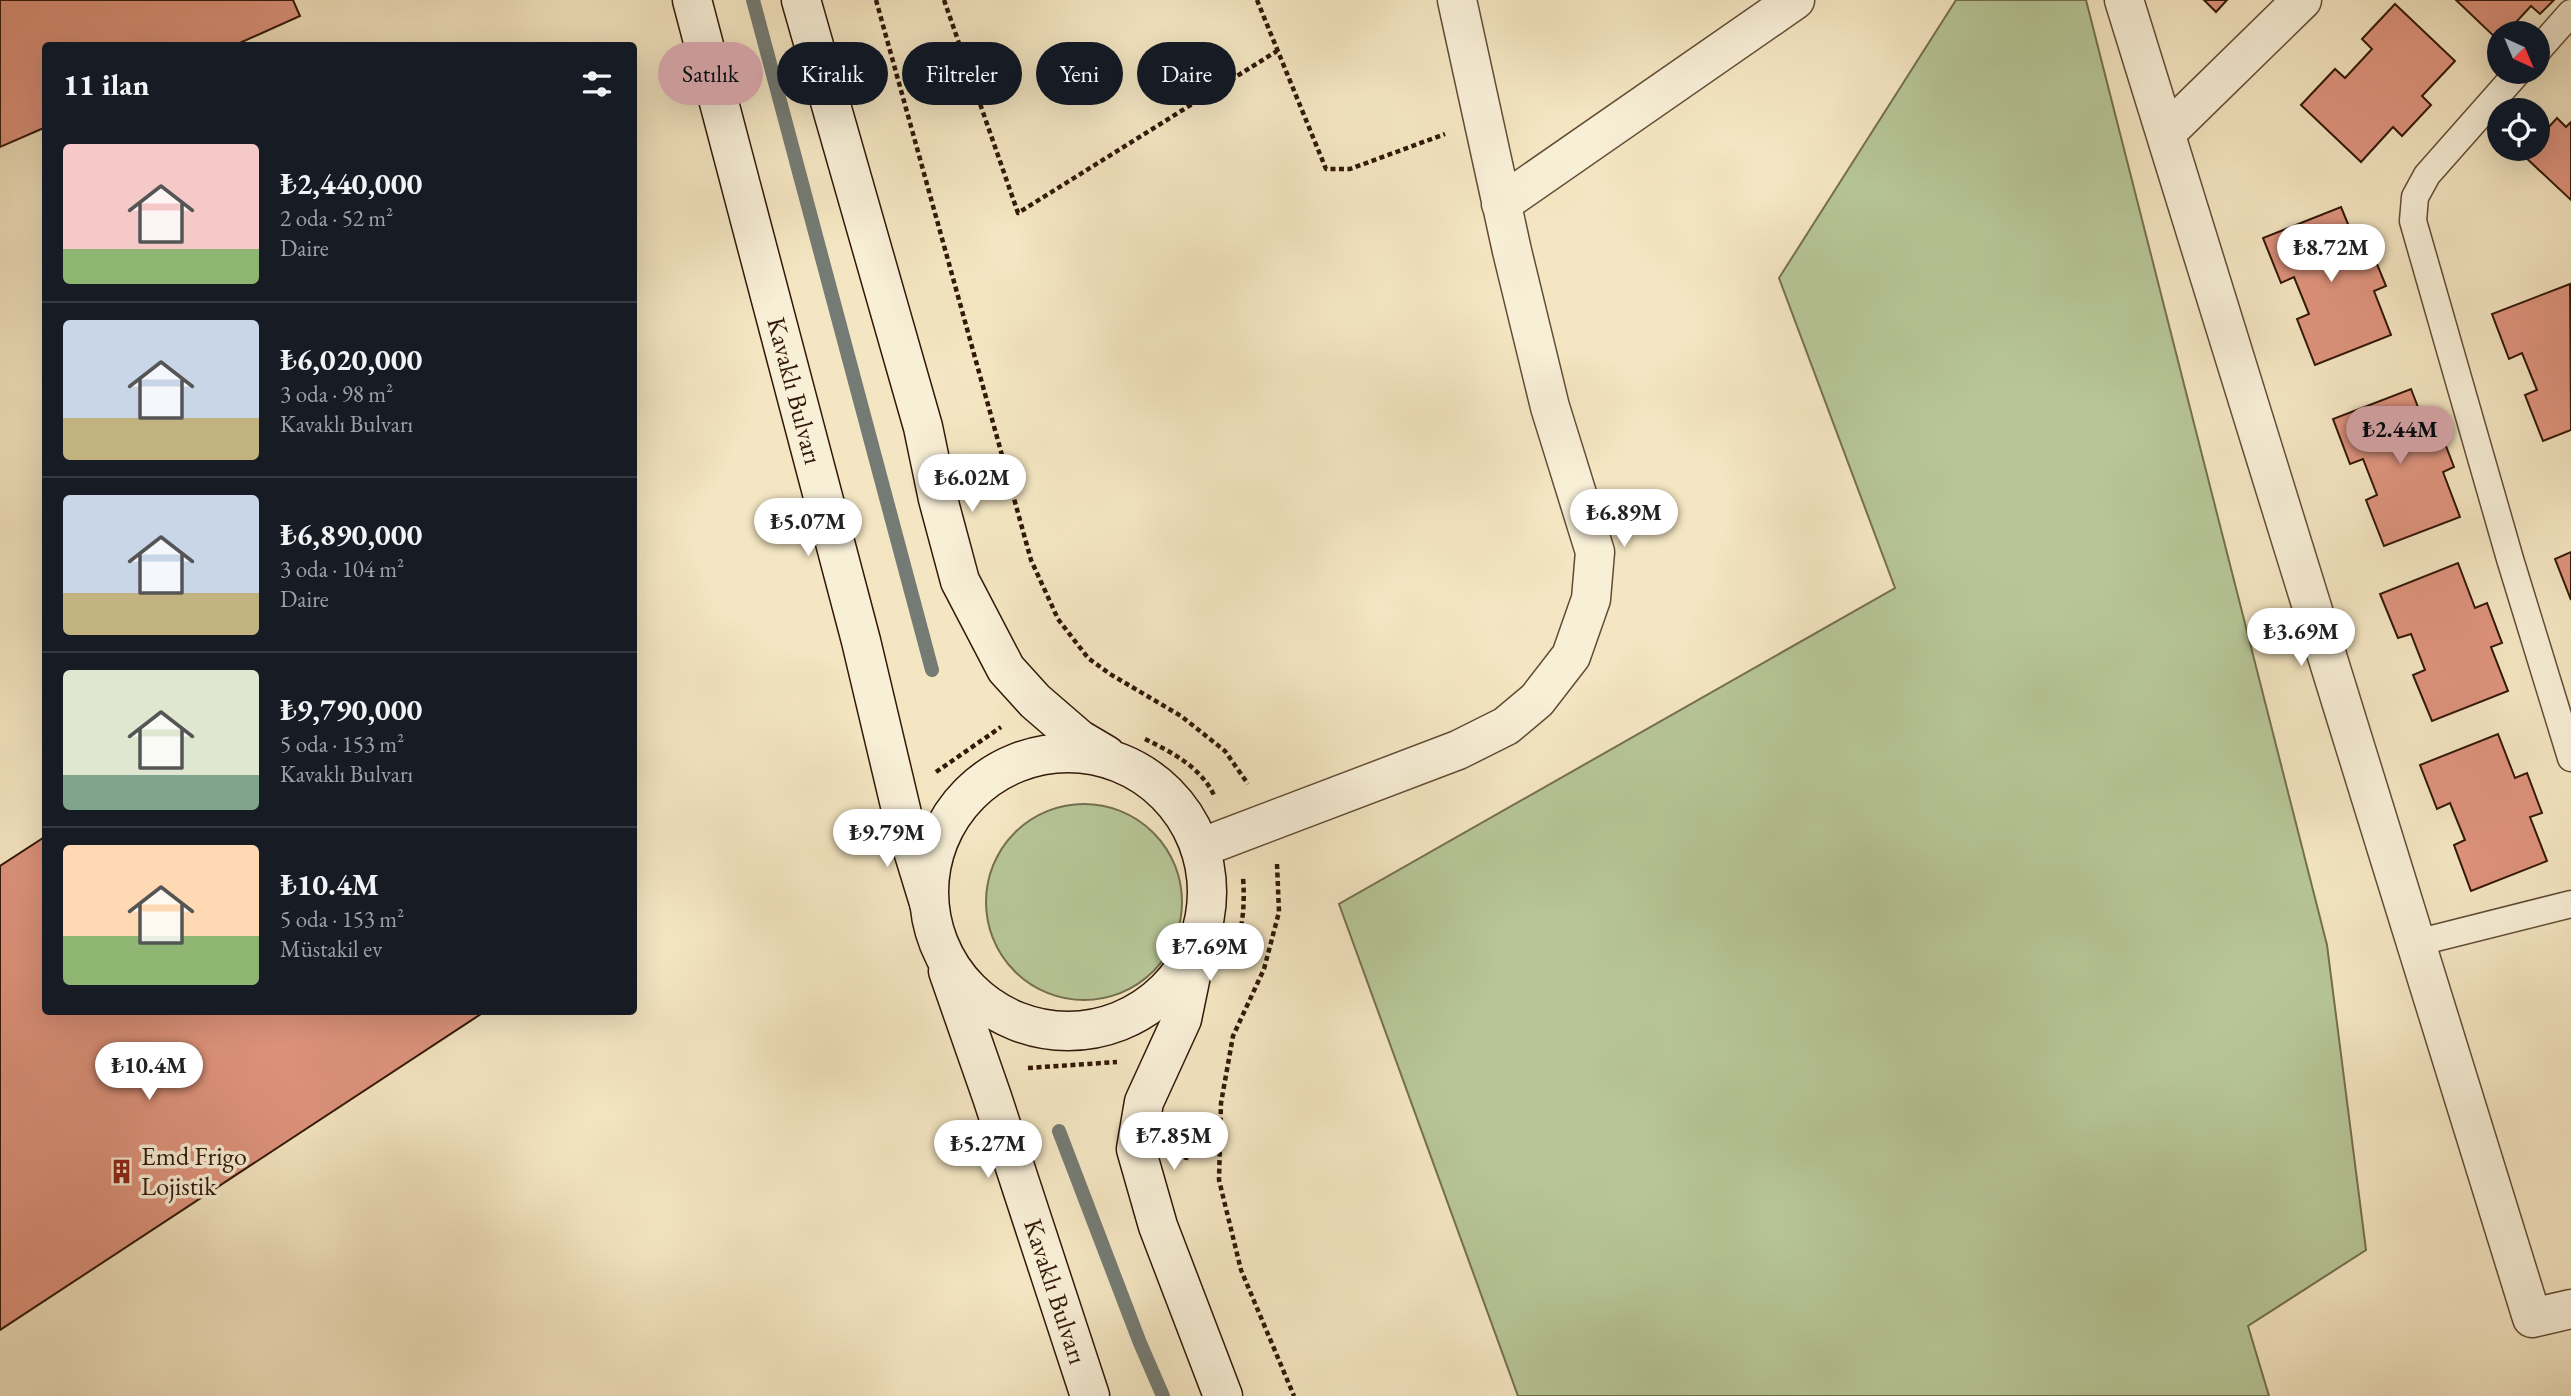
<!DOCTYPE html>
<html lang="tr">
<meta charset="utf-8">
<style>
:root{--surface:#171b24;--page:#20242c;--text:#f1f3f6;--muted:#9ea1a6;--line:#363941;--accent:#c59692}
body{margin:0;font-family:"EB Garamond",serif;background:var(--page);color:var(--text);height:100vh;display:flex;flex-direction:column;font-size:26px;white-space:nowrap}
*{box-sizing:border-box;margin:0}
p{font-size:23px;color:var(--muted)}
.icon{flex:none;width:38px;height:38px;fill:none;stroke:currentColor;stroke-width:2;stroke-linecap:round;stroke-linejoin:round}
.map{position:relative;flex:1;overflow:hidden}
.panel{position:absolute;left:42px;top:42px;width:595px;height:973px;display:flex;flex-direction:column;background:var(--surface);border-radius:7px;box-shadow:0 7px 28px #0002}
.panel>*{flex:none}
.hud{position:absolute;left:658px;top:42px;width:665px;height:63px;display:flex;gap:14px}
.needle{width:46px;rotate:136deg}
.fabs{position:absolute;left:2487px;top:21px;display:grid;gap:14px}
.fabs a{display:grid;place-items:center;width:63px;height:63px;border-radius:50%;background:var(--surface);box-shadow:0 7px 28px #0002;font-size:35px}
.price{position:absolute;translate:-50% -60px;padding:0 16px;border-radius:24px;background:#fff;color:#222;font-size:23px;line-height:46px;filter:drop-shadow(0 2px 4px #0008)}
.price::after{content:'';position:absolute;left:50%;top:42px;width:21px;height:16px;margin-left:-10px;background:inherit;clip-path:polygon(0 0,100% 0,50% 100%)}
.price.on{background:var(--accent);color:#111}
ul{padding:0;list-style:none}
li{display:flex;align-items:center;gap:21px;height:175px;padding:0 21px}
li+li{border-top:2px solid var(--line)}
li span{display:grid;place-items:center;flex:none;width:196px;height:140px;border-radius:7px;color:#555}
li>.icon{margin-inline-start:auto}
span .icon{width:84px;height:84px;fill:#fffc;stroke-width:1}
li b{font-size:30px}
h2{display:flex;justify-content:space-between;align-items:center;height:84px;padding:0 21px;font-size:30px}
.pill{padding:0 24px;border-radius:32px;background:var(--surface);box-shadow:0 7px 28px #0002;font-size:24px;line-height:63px}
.pill.on{background:var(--accent);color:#111}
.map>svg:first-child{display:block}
.green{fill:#b7c697;stroke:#756f50;stroke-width:2}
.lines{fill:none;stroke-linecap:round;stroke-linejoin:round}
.stream{stroke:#747b74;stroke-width:14}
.building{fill:#df947e;stroke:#331808;stroke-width:2}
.lane-casing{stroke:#634c36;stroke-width:29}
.street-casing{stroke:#634c36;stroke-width:41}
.secondary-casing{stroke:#331808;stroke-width:41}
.path{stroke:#331808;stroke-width:4.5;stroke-dasharray:5 3.5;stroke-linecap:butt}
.lane{stroke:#f8efd7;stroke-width:26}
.street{stroke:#f8efd7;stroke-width:38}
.secondary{stroke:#f8efd7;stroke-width:38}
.labels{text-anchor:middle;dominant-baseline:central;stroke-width:7;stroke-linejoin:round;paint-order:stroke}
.street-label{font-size:26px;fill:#331808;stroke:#f8efd7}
.poi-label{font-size:26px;fill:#331808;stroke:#f8efd7;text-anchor:start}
</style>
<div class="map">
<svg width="2571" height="1396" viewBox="0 0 2571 1396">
<rect width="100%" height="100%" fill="#f4e6c2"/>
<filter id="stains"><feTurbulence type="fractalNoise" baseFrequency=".00286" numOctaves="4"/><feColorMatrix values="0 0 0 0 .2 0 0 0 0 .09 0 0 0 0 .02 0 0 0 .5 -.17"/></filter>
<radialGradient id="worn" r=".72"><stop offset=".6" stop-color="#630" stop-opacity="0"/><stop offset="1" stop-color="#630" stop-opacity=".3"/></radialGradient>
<path class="green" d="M1956,0H2086L2327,945L2366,1250L2248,1326L2269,1396H1518L1339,904L1895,588L1779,278Z
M986 902a98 98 0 1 1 196 0a98 98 0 1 1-196 0Z"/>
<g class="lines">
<path class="stream" d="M753,0L932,670
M1059,1131L1140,1343L1163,1396"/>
</g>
<path class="building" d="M0,0H293L300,16L233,46H46V127L0,147Z
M2204,0H2227L2216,12Z
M2456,0H2554L2540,14L2531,6L2506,33H2499V41Z
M2395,4L2455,61L2422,96L2431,105L2402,136L2393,127L2361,162L2301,105L2335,69L2345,78L2372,49L2362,39Z
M2557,118L2566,127L2571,122V200L2523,155L2529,149H2538V139Z
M2341,207L2359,251L2370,247L2386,286L2374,291L2391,335L2315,365L2297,319L2309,314L2294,277L2281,283L2263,238Z
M2570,284L2571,430L2543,441L2525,395L2537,390L2522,353L2509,359L2492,314Z
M2411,389L2428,433L2439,428L2454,467L2443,472L2460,517L2384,546L2366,500L2377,495L2363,459L2350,464L2333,419Z
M2571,552V600L2555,559Z
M2458,563L2475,608L2487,603L2502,643L2491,647L2508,691L2432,721L2413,675L2425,670L2411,634L2398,638L2380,594Z
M2498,734L2515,778L2527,773L2542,813L2530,817L2547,861L2471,891L2454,845L2465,840L2450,803L2437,809L2420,765Z
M46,836V1012H484L0,1330V866Z"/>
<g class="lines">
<defs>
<path id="lane" d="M2538,50L2571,13
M2518,72L2427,175L2415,197L2413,221L2510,559L2571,758
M2416,943L2571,904"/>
<path id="street" d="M2124,0L2532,1318L2571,1309
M2167,132L2302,0
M1501,204L1795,0
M1200,848L1458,750L1506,726L1537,700L1571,656L1591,599L1595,552L1550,407L1512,251L1457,0"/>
<g id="secondary">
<path id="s1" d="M692,0L861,641L903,818L929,903"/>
<path d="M801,0L923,427L938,499L960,581L1006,669L1035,701L1079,739L1106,755"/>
<circle cx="1068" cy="892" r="139"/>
<path d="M1194,961L1182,1019L1144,1102L1136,1149L1158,1226L1223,1396"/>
<path id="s2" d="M948,971L992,1097L1090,1396"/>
</g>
</defs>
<use href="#lane" class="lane-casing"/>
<use href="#street" class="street-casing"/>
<use href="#secondary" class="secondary-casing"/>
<path class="path" d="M876,0L1031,560L1058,619L1088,658L1110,674L1181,716L1225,751L1248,784
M944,0L1018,213L1277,51
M1257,0L1326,169H1350L1445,134
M1145,739C1173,753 1201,767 1215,797
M936,772L1001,727
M1277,864L1279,912L1264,969L1233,1036L1221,1103L1219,1180L1241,1270L1294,1396
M1235,951C1243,926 1245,904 1243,877
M1028,1068L1117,1062
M1186,1160L1189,1110"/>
<use href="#lane" class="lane"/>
<use href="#street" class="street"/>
<use href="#secondary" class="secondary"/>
</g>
<defs>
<symbol id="building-bare" viewBox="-9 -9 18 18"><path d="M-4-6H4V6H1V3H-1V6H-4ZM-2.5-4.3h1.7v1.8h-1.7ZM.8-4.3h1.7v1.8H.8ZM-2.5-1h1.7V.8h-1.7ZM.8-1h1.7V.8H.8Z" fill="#8f2418" stroke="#f8efd7" stroke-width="2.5" paint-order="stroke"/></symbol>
</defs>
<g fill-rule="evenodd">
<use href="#building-bare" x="104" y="1154" width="35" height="35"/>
</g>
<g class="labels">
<g class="street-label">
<text stroke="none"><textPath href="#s1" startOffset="404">Kavaklı Bulvarı</textPath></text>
<text stroke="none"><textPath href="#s2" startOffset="338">Kavaklı Bulvarı</textPath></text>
</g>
<g class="poi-label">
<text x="141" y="1156">Emd Frigo<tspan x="141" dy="30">Lojistik</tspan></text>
</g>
</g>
<rect width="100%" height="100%" filter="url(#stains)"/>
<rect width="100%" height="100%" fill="url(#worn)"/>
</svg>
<div class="fabs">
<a><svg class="needle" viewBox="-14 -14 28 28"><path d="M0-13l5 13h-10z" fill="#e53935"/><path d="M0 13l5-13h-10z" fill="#9ea1a6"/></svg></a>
<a><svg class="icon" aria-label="locate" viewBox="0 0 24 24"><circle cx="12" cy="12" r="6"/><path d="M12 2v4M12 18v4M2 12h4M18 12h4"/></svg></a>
</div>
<b class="price" style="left:2331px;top:284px">₺8.72M</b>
<b class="price on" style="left:2400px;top:466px">₺2.44M</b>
<b class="price" style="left:972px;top:514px">₺6.02M</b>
<b class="price" style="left:1624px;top:549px">₺6.89M</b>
<b class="price" style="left:808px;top:558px">₺5.07M</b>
<b class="price" style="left:2301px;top:668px">₺3.69M</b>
<b class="price" style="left:887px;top:869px">₺9.79M</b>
<b class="price" style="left:1210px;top:983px">₺7.69M</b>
<b class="price" style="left:149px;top:1102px">₺10.4M</b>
<b class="price" style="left:1174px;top:1172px">₺7.85M</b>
<b class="price" style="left:988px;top:1180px">₺5.27M</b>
<div class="hud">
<a class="pill on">Satılık</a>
<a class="pill">Kiralık</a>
<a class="pill">Filtreler</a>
<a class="pill">Yeni</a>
<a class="pill">Daire</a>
</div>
<section class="panel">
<h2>11 ilan<svg class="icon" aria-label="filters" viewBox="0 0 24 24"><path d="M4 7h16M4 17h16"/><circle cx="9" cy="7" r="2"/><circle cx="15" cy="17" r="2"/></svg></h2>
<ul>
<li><span style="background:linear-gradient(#f6c9c9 75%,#8fb573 0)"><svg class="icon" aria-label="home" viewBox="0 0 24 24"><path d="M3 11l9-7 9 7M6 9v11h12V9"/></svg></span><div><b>₺2,440,000</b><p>2 oda · 52 m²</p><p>Daire</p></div></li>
<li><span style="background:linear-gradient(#c9d6e8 70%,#c2b280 0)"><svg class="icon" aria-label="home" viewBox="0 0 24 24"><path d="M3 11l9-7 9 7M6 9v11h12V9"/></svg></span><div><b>₺6,020,000</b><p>3 oda · 98 m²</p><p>Kavaklı Bulvarı</p></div></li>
<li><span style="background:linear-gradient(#c9d6e8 70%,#c2b280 0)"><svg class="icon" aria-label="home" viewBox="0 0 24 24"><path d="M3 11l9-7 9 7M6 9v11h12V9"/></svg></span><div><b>₺6,890,000</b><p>3 oda · 104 m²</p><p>Daire</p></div></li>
<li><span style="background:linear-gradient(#dfe7d0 75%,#7fa58c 0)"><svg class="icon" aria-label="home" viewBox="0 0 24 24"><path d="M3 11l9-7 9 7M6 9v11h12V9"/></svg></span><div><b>₺9,790,000</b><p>5 oda · 153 m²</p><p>Kavaklı Bulvarı</p></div></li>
<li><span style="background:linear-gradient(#ffd9b3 65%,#8fb573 0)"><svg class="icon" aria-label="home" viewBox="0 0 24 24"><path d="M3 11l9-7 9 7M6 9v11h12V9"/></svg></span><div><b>₺10.4M</b><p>5 oda · 153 m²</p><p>Müstakil ev</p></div></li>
</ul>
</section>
</div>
